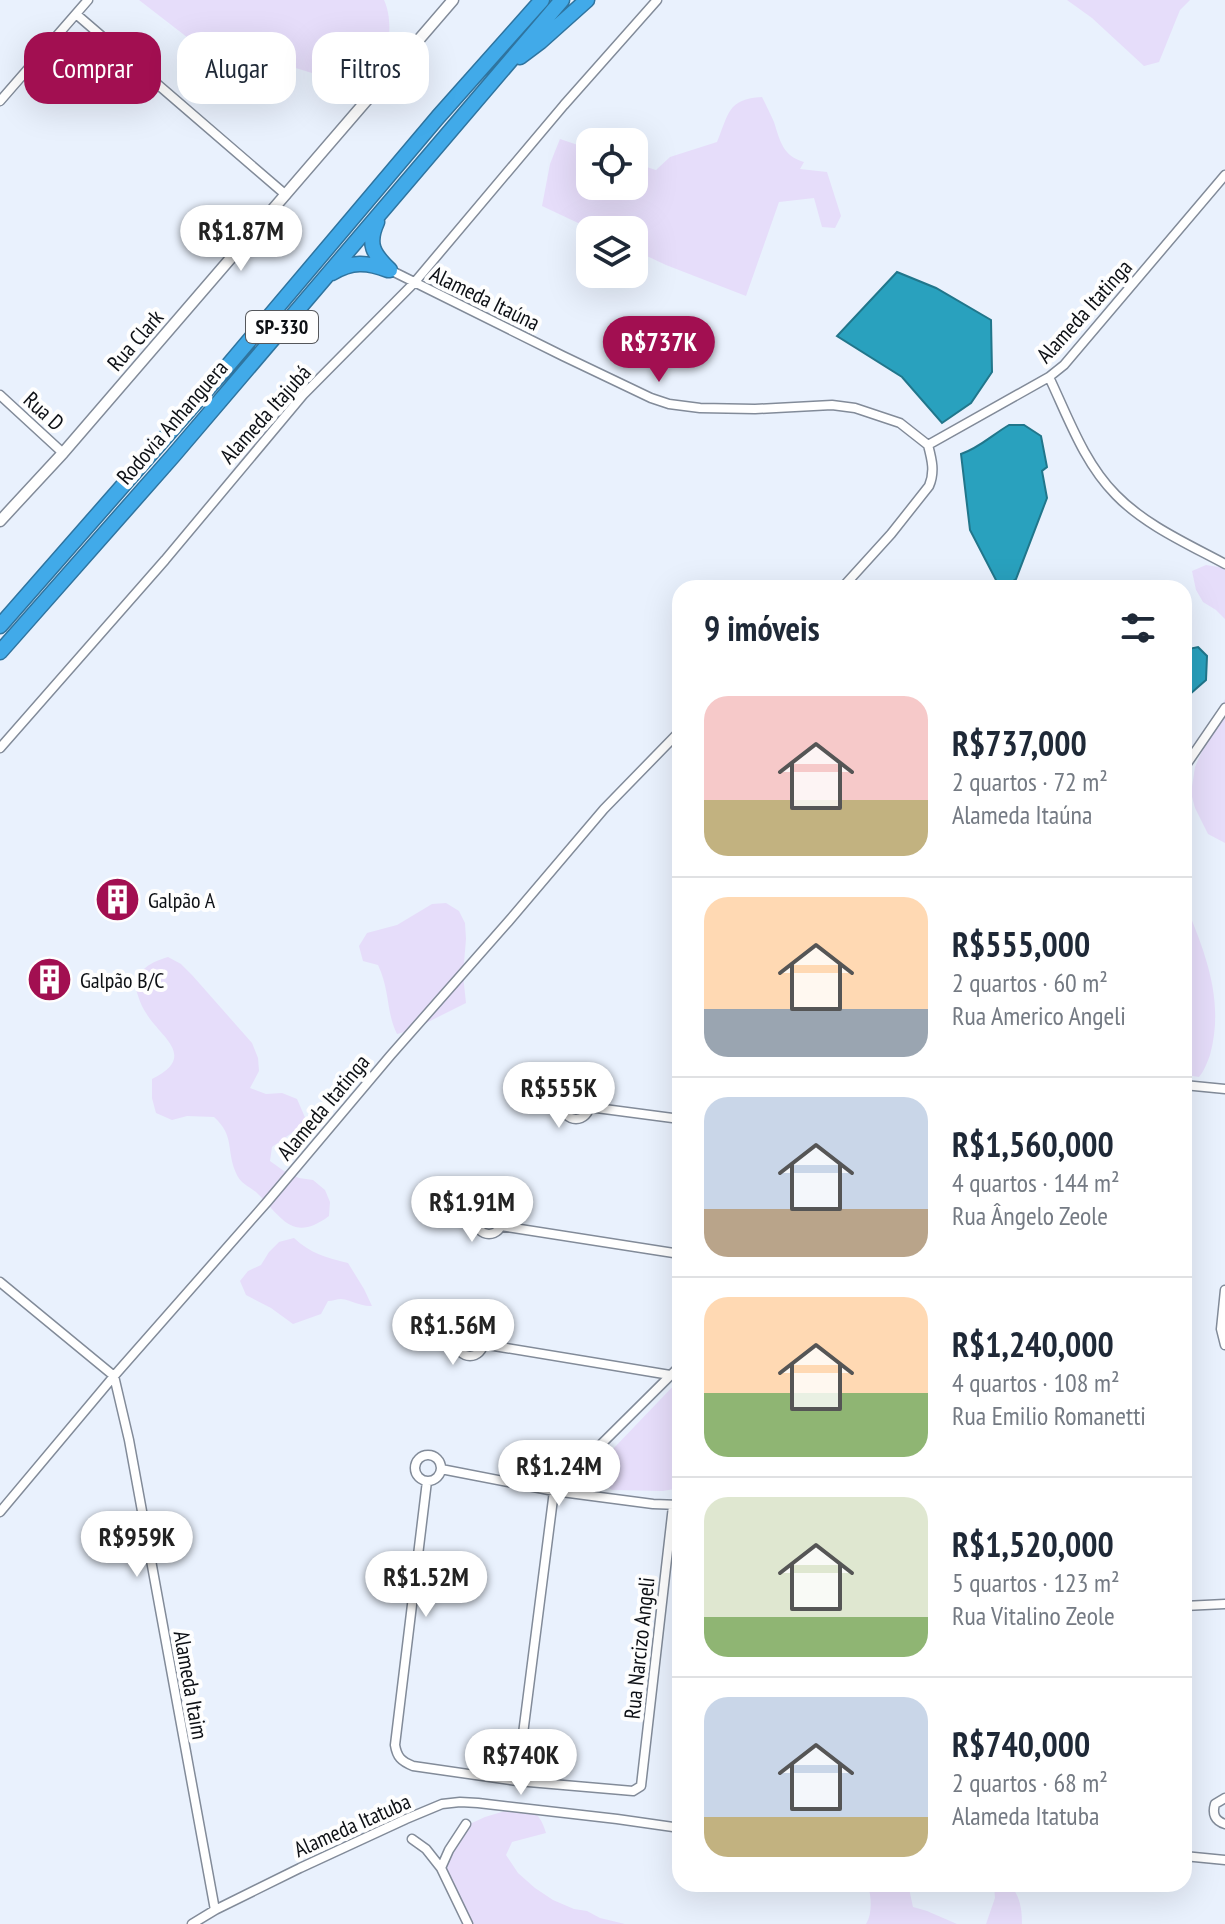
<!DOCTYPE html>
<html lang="pt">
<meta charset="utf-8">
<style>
:root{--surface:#fff;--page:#f6f6f7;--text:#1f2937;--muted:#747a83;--line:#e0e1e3;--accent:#a20f51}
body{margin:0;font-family:"PT Sans Narrow",sans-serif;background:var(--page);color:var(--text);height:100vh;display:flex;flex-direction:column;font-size:30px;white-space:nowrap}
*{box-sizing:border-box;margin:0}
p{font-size:26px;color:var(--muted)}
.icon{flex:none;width:44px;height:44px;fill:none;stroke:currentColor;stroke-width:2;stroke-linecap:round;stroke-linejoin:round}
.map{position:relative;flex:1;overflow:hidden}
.drawer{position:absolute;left:672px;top:580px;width:520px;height:1312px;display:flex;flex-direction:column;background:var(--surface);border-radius:24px;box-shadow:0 8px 32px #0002}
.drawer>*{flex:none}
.guide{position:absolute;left:24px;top:32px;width:528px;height:72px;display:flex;gap:16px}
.controls{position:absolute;left:576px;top:128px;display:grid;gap:16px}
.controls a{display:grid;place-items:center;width:72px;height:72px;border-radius:16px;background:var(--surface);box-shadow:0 8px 32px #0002;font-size:40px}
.price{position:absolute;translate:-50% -68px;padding:0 18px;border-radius:28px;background:#fff;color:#222;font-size:26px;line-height:52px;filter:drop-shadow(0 2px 4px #0008)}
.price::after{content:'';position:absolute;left:50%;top:48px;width:24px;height:18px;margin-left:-12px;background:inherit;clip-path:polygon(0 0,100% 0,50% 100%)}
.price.active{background:var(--accent);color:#fff}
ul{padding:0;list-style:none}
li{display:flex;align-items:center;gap:24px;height:200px;padding:0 32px}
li+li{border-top:2px solid var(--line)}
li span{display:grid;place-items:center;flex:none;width:224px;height:160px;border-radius:24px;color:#555}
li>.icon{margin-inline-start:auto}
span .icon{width:96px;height:96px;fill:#fffc;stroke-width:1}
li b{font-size:34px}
h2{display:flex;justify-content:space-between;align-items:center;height:96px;padding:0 32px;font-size:34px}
.tag{padding:0 28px;border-radius:24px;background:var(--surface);box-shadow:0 8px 32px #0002;font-size:28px;line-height:72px}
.tag.active{background:var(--accent);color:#fff}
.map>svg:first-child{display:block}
.green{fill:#e6ddfa}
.water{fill:#29a1be;stroke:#21768b;stroke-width:2}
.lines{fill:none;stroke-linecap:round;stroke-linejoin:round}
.minor-casing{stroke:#828b99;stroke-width:11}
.tertiary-casing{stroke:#828b99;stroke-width:13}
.motorway-casing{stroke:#2f749f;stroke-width:17}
.minor{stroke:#fff;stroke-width:8}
.tertiary{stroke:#fff;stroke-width:10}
.motorway{stroke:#41aae9;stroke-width:14}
.labels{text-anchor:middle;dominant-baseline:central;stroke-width:8;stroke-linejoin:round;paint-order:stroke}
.shield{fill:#fefefe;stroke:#55575b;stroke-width:2}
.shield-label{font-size:20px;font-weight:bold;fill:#0d1015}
.street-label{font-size:22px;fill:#0d1015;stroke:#fefefe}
.poi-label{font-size:22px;fill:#0d1015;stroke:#fefefe;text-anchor:start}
</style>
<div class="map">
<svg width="1225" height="1924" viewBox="0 0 1225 1924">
<rect width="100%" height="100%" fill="#e9f1fd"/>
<path class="green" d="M139,0H384C391,15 391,38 385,54C381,62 377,70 375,79L361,88L253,55L222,41H192Z
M1067,0H1190L1180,10L1159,62L1144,66L1092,18Z
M762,97C766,105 770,113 774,122C780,141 783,156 804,162L800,169L827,172L841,216L835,228L822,227L814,198L779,202L746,296L666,265L634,250V230H593L542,206L550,164L560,139L590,149V186H634V163L656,170L670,157L717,142C729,114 727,99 762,97Z
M1206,565L1225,568V619L1216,610L1203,602L1196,590L1192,571Z
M1225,699V843L1208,834L1195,808L1191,793L1195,767Z
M1184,901C1205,952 1225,1000 1210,1055C1207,1063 1204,1071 1199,1077L1186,1075L1184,1069Z
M446,903L459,911L465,923L466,939L463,975L466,1003L412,1030L397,1034C386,1012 390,990 378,965L363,961L359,946L367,933L397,925L432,904Z
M168,957L181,964L192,975L252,1043L258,1058L259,1071L250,1088L266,1094L282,1093L297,1099L307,1122L272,1147L270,1161L284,1171L299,1178L313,1180L325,1190L330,1202L329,1216C293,1243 282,1218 258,1194C250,1186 241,1185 236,1173C226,1150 235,1136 214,1117L187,1116L172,1120L156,1113L152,1098V1079C198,1056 161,1038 146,1013C140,1004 137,993 134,982C143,967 151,962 168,957Z
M294,1238C310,1253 326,1258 348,1263L364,1289L372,1306C361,1307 352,1300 341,1299C337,1299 333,1301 328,1301L321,1314L293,1324L271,1308L246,1295L240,1281L248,1271L261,1265L269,1252L279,1242Z
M680,1379V1488L663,1491L612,1490L589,1474Z
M515,1808C535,1810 540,1814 546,1833L512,1842L506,1855L518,1873L535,1888L553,1900L574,1909L587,1911L600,1918L625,1924H465L448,1878L446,1863L461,1828L485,1817Z
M868,1884H908L913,1907L927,1911L957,1924H866C873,1912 871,1897 868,1884Z
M1010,1884C1020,1897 1022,1908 1022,1924H986L995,1898L994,1885Z"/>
<path class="water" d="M897,272L936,288L991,320L992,372L971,403L942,423L902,377L837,336Z
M1009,425H1024L1041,436L1047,467L1042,471L1047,498L1016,579L1002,588H997L996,580L970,530L961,454C979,448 992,435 1009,425Z
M1198,647L1207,656L1206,680L1189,695L1184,691V650Z"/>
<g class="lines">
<defs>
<path id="minor" d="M76,14L286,195
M0,101L88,0
M390,270L563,356L651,398L669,404L700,408L755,409L832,405L855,408L900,423L928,445
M1049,377C1068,417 1084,463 1116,495C1145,525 1188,544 1225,564
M0,395L63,453
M842,588L891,534L929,486C935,472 932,460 928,445L1049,377L1064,365L1225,175
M0,748L165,560L303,395L414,283L564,105L657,0
M1184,768L1225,708
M1184,1085L1225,1089
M563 1106a13 13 0 1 1 26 0a13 13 0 1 1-26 0Z
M589,1107L680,1119
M476 1221a13 13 0 1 1 26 0a13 13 0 1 1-26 0Z
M501,1226L680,1254
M0,1282L114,1376L129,1440L215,1910
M1225,1290L1221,1329L1225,1345
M457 1343a13 13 0 1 1 26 0a13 13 0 1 1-26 0Z
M482,1344L670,1375
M415 1468a13 13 0 1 1 26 0a13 13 0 1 1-26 0Z
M441,1469L554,1491L653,1504L680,1505
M427,1481L395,1745C397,1757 401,1761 413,1766L517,1781L633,1791L641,1786L673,1506
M0,1512L114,1376L267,1202L390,1056L508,922L604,809L680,731
M1184,1606L1225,1604
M517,1781L554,1491L680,1366
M1225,1798L1215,1804C1212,1814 1215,1821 1225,1824
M466,1824L449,1850L441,1868L468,1924
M412,1839L426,1849L441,1868
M1184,1856L1225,1860
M192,1924L215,1910L300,1868L406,1819L442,1804L460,1802L478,1803L617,1819L680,1828"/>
<path id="tertiary" d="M0,521L63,453L453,0"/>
<path id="motorway" d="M520,57L540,42L587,0
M377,222C367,244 373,254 390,270
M332,273C352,261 367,262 388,270
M0,626L225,369L438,117L542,0
M0,652L173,456L562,0"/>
</defs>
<use href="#minor" class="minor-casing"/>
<use href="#tertiary" class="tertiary-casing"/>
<use href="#motorway" class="motorway-casing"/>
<use href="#minor" class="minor"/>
<use href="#tertiary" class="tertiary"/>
<use href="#motorway" class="motorway"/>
</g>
<defs>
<symbol id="building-disc" viewBox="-11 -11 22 22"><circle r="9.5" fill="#a20f51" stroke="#fefefe"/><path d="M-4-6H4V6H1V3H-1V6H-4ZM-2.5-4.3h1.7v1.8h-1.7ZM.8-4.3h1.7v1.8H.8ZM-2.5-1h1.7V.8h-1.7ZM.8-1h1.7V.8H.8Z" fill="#fff"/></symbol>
</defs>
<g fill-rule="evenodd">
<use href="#building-disc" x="92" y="874" width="51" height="51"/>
<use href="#building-disc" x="24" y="954" width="51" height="51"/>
</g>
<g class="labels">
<rect class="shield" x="246" y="311" width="72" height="32" rx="6"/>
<g class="shield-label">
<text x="282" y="327">SP-330</text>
</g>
<g class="street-label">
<text transform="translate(485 298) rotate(26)">Alameda Itaúna</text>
<text transform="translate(1084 311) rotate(-48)">Alameda Itatinga</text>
<text transform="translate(135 340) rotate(-49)">Rua Clark</text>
<text transform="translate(44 411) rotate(42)">Rua D</text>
<text transform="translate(265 414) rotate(-48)">Alameda Itajubá</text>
<text transform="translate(172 422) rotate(-49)">Rodovia Anhanguera</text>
<text transform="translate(323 1107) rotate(-50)">Alameda Itatinga</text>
<text transform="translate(639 1648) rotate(-84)">Rua Narcizo Angeli</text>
<text transform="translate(191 1685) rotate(80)">Alameda Itaim</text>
<text transform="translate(352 1825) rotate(-24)">Alameda Itatuba</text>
</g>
<g class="poi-label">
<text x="148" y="900">Galpão A</text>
<text x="80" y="980">Galpão B/C</text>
</g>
</g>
</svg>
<div class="controls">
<a><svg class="icon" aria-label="locate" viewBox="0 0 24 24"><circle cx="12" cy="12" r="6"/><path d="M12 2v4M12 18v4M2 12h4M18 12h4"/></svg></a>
<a><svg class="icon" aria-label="layers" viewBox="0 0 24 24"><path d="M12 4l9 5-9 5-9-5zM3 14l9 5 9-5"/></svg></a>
</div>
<b class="price" style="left:241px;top:273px">R$1.87M</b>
<b class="price active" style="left:659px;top:384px">R$737K</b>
<b class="price" style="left:559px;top:1130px">R$555K</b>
<b class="price" style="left:472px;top:1244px">R$1.91M</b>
<b class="price" style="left:453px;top:1367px">R$1.56M</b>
<b class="price" style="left:559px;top:1508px">R$1.24M</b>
<b class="price" style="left:137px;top:1579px">R$959K</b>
<b class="price" style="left:426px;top:1619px">R$1.52M</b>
<b class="price" style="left:521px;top:1797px">R$740K</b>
<div class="guide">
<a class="tag active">Comprar</a>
<a class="tag">Alugar</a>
<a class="tag">Filtros</a>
</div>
<section class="drawer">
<h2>9 imóveis<svg class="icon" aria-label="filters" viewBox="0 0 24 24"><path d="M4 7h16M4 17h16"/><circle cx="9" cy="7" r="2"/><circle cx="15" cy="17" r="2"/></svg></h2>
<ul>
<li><span style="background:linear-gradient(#f6c9c9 65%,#c2b280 0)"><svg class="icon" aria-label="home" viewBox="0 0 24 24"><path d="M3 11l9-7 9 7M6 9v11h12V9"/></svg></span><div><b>R$737,000</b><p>2 quartos · 72 m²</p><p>Alameda Itaúna</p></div></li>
<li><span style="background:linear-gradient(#ffd9b3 70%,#9aa5b1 0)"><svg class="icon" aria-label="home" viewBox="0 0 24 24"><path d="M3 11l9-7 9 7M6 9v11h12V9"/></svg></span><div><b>R$555,000</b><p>2 quartos · 60 m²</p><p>Rua Americo Angeli</p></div></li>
<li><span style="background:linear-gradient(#c9d6e8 70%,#b9a48a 0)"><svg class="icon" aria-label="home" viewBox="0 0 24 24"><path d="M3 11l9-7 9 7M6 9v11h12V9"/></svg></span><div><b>R$1,560,000</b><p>4 quartos · 144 m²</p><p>Rua Ângelo Zeole</p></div></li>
<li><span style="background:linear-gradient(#ffd9b3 60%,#8fb573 0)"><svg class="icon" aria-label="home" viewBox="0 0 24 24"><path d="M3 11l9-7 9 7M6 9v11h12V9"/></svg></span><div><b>R$1,240,000</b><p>4 quartos · 108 m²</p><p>Rua Emilio Romanetti</p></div></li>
<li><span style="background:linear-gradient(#dfe7d0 75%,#8fb573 0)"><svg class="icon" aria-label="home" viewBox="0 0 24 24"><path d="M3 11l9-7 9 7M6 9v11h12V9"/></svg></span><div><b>R$1,520,000</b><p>5 quartos · 123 m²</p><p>Rua Vitalino Zeole</p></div></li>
<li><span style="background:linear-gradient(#c9d6e8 75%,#c2b280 0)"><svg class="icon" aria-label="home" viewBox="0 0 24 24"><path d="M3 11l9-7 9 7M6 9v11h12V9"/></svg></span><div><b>R$740,000</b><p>2 quartos · 68 m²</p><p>Alameda Itatuba</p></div></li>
</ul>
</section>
</div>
